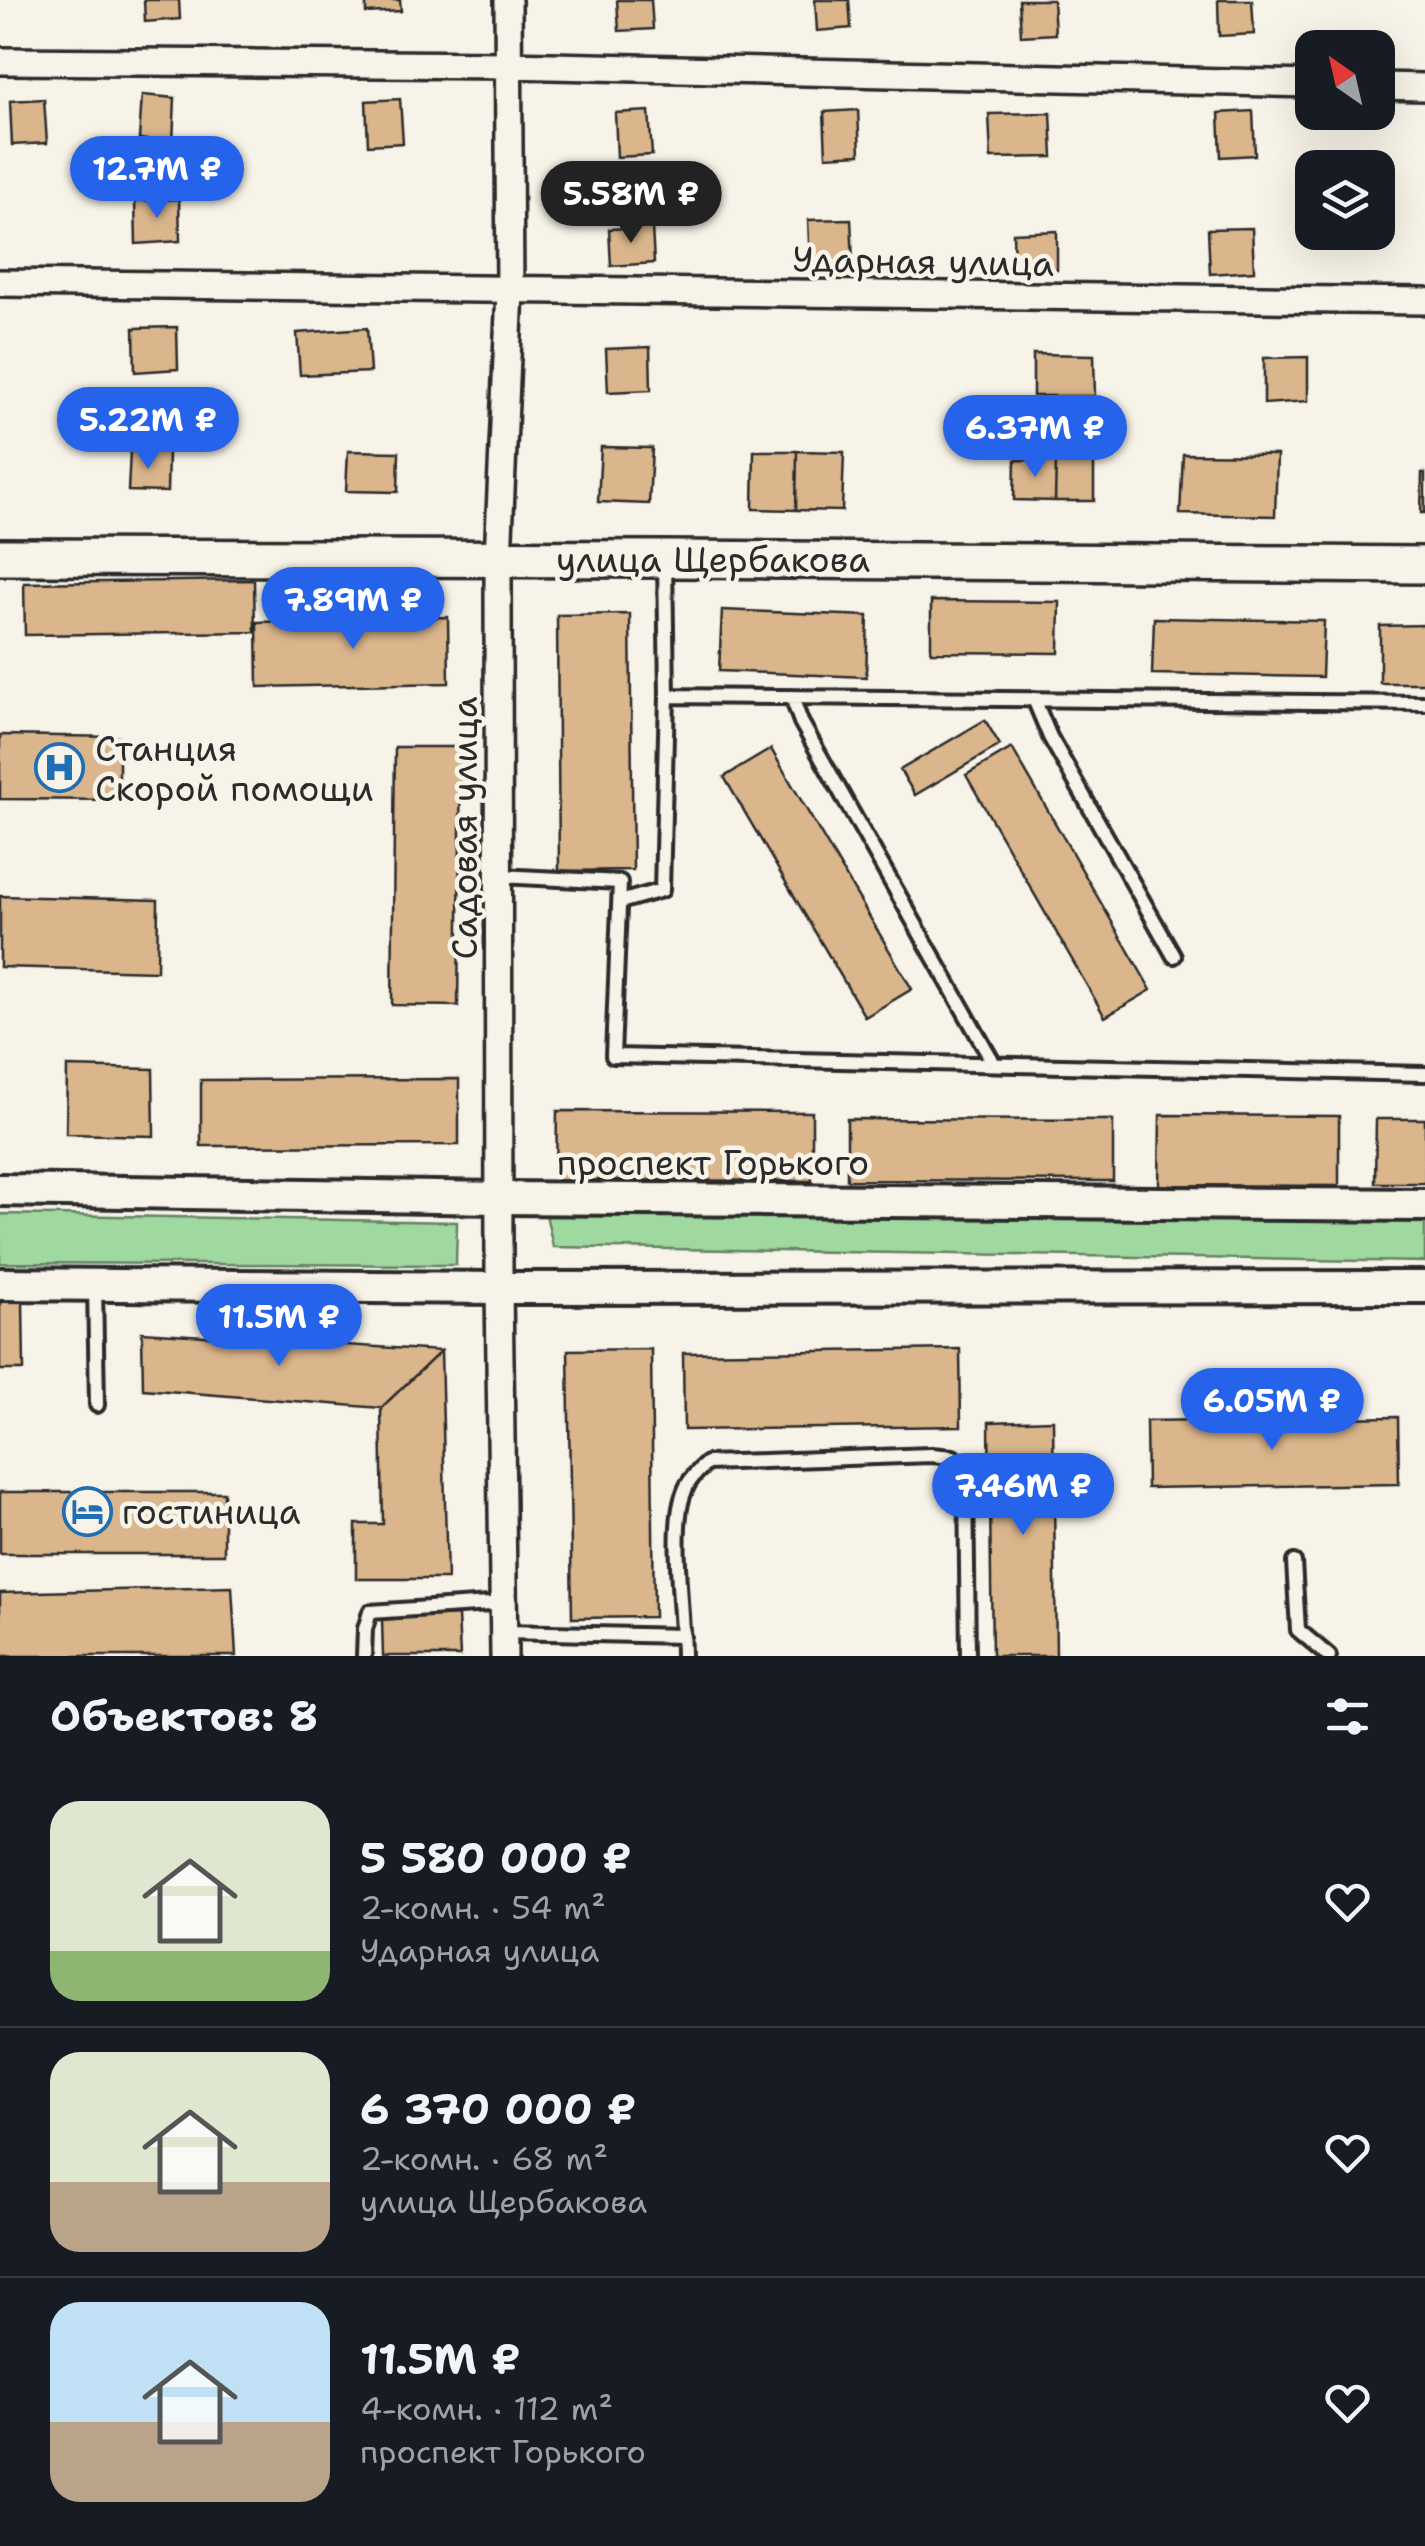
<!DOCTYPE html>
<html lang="ru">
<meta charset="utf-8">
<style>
:root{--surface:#171b24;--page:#242831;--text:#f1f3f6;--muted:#9ea1a6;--line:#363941;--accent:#2563eb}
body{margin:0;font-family:"Shantell Sans",sans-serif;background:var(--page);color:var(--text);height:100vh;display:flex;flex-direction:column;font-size:38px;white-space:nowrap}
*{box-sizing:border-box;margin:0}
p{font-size:32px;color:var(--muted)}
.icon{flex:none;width:55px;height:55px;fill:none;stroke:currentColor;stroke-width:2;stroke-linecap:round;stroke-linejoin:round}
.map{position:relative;height:1656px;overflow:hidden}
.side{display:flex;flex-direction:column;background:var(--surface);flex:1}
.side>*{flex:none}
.needle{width:65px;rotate:326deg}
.fabs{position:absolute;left:1295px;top:30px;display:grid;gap:20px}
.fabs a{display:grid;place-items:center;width:100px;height:100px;border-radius:20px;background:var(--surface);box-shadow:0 10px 40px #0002;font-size:50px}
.price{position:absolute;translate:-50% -85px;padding:0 22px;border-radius:35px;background:var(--accent);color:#fff;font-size:32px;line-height:65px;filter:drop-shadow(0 2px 5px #0008)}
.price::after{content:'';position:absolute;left:50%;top:60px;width:30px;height:22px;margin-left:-15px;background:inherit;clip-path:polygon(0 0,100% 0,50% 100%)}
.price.active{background:#222;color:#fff}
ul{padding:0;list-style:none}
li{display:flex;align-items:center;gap:30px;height:250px;padding:0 50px}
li+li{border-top:2px solid var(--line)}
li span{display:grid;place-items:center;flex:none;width:280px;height:200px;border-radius:30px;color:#555}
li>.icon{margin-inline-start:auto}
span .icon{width:120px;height:120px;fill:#fffc;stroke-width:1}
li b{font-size:42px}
h2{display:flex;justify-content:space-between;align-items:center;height:120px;padding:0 50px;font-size:42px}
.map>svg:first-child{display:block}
.green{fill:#9fd99f;stroke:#658265;stroke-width:2.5}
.building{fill:#dbb68d;stroke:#2b2b2b;stroke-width:2.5}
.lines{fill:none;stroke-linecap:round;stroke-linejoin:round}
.service-casing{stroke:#2b2b2b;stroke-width:20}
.minor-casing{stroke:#2b2b2b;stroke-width:32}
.tertiary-casing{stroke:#2b2b2b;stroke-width:38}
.secondary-casing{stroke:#2b2b2b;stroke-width:42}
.service{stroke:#f7f3e8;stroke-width:12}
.minor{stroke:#f7f3e8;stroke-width:25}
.tertiary{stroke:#f7f3e8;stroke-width:30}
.secondary{stroke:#f7f3e8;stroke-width:35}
.labels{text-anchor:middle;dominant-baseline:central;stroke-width:9;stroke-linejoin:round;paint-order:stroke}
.street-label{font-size:35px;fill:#2b2b2b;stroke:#f7f3e8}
.poi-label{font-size:35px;fill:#2b2b2b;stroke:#f7f3e8;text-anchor:start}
</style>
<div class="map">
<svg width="1425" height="1656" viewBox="0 0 1425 1656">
<rect width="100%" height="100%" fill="#f7f3e8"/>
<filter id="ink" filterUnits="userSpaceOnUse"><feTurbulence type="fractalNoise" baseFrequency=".01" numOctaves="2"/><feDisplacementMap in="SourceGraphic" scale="20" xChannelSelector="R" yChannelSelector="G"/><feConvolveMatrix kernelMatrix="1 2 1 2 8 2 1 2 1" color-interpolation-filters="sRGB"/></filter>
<g filter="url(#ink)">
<path class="green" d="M0,1214L457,1222L456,1265L0,1263Z
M546,1214L1425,1218V1262L553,1247Z"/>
<path class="building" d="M144,0H179L180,19L145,22Z
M366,0H400L401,11L366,13Z
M617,0H651L653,29L619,31Z
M815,0H849L851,28L817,31Z
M1019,0H1053L1055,34L1021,36Z
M1218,0H1252L1254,34L1219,36Z
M142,95L175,98L173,143L139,139Z
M44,99L47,143L12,145L10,101Z
M400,99L403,143L368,145L366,101Z
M858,110L860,154L826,156L824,112Z
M649,111L652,155L617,157L615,113Z
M1253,111L1255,155L1221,157L1219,113Z
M1051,113L1053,157L991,158L989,114Z
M179,199L180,241L136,244L135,201Z
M851,219L853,262L810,265L808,220Z
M652,227L654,263L611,266L609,229Z
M1252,228L1254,271L1210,274L1208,229Z
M1057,231V270L1014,273L1013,233Z
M177,327L178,369L135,372L134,328Z
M367,328L370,372L300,375L297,333Z
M650,347L651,390L608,392L606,349Z
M1033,354L1094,355L1095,396H1033Z
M1308,357V401L1264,404V358Z
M601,447L652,448L649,504L598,502Z
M130,451L168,452L167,492L128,491Z
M348,451L399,452L398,492L346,491Z
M754,451H797L796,510L753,509Z
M797,451L844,452L842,511L796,510Z
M1183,454L1277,455L1275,516L1180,514Z
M1015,460L1056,461L1055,501L1014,500Z
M1056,461L1094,462V501H1055Z
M1422,473H1425V513H1421Z
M254,580L255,632L25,635L24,583Z
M931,601L1060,602L1059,653L931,652Z
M722,610L868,616L866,677L719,671Z
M630,614L633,870L559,871L557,615Z
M448,617L449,683L258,687L257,622Z
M1154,618L1324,621L1322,677L1152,674Z
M1425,625V683H1380V626Z
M985,720L1000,745L915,795L900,770Z
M0,735L119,737V800L0,799Z
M395,747H461L458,1006L392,1005Z
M1012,748L1151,990L1105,1017L966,775Z
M771,749L912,989L865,1017L724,777Z
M0,896L158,900L157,971L0,967Z
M67,1067L153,1069L154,1136L66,1134Z
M459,1079V1145L201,1146V1080Z
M557,1111L812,1112V1181L556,1180Z
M1160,1115L1339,1116V1186L1159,1185Z
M847,1119L1113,1120V1181L847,1180Z
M1376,1119H1425V1183H1375Z
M23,1301L24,1370H0V1302Z
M142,1332L441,1351L381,1408L143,1389Z
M651,1349L654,1617L572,1618L568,1350Z
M960,1349L961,1426L684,1430L683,1353Z
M441,1351L447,1579H356V1524H383L381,1408Z
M1398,1417L1399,1484L1147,1488L1146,1421Z
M1053,1420L1056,1656H992L989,1422Z
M0,1492H224V1554H0Z
M232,1587L236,1656H0V1593Z
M458,1615L460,1656H383L382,1619Z"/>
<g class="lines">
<defs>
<path id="service" d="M665,562L667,696L1425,703
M792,697L801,722L994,1064
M1034,699L1050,737L1174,956
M499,876L620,882L613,1056L1425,1074
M620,902L662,890L667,696
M95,1284L97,1405
M1294,1562L1298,1630L1329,1656
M504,1632L683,1636
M364,1656L365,1629L370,1612L505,1603
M683,1656C683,1614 670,1528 684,1493C688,1480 698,1471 707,1463L931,1455L953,1457L966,1478L968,1656"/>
<path id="minor" d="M0,61L508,65L1312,84
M1378,86L1425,87
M0,283L1425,301
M504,1656L499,1288L498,558L510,291L508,0"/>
<path id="tertiary" d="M0,1190L500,1198L1425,1205
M0,1284L499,1288L1425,1287"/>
<path id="secondary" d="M0,557L665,559L1425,565"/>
</defs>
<use href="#service" class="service-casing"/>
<use href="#minor" class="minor-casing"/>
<use href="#tertiary" class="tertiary-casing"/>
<use href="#secondary" class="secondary-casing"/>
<use href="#service" class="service"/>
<use href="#minor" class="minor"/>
<use href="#tertiary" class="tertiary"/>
<use href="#secondary" class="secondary"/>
</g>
</g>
<defs>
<symbol id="hospital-ring" viewBox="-11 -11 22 22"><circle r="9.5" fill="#f7f3e8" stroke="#1f6fb2" stroke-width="1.5"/><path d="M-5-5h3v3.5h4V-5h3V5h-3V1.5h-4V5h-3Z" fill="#1f6fb2"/></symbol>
<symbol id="hotel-ring" viewBox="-11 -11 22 22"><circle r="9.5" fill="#f7f3e8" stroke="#1f6fb2" stroke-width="1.5"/><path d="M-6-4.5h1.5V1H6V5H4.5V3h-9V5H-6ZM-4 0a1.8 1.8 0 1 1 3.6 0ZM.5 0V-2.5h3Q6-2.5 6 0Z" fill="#1f6fb2"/></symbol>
</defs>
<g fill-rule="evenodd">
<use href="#hospital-ring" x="32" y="740" width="55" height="55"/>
<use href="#hotel-ring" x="60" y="1484" width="55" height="55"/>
</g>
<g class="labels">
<g class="street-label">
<text transform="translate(923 261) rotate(1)">Ударная улица</text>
<text x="713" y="559">улица Щербакова</text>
<text transform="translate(464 828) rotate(-90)">Садовая улица</text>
<text x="713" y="1162">проспект Горького</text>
</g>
<g class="poi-label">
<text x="95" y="748">Станция<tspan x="95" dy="40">Скорой помощи</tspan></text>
<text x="122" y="1511">гостиница</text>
</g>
</g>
</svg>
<div class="fabs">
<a><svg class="needle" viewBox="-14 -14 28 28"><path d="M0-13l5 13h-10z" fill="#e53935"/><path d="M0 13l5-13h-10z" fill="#9ea1a6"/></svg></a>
<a><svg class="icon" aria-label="layers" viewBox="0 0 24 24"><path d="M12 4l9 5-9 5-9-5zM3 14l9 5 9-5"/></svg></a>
</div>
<b class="price" style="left:157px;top:221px">12.7M ₽</b>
<b class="price active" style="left:631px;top:246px">5.58M ₽</b>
<b class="price" style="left:148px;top:472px">5.22M ₽</b>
<b class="price" style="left:1035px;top:480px">6.37M ₽</b>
<b class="price" style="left:353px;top:652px">7.89M ₽</b>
<b class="price" style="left:279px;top:1369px">11.5M ₽</b>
<b class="price" style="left:1272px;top:1453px">6.05M ₽</b>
<b class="price" style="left:1023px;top:1538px">7.46M ₽</b>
</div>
<section class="side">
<h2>Объектов: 8<svg class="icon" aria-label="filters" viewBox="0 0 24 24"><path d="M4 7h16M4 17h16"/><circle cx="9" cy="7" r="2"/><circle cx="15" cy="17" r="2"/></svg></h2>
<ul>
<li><span style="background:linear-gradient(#dfe7d0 75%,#8fb573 0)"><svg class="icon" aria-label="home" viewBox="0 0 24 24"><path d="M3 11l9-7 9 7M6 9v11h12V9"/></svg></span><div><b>5 580 000 ₽</b><p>2-комн. · 54 m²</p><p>Ударная улица</p></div><svg class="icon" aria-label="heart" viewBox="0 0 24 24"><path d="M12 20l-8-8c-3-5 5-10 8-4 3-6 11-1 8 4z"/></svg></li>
<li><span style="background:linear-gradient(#dfe7d0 65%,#b9a48a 0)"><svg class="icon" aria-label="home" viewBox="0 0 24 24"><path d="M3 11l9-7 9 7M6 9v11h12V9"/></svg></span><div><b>6 370 000 ₽</b><p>2-комн. · 68 m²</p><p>улица Щербакова</p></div><svg class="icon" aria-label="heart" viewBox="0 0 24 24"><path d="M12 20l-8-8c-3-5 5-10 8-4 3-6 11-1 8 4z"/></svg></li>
<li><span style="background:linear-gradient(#bfe0f5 60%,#b9a48a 0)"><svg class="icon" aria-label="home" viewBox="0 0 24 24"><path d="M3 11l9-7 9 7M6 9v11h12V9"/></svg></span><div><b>11.5M ₽</b><p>4-комн. · 112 m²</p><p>проспект Горького</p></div><svg class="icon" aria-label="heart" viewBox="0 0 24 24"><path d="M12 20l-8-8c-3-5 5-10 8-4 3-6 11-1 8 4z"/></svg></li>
</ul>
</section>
